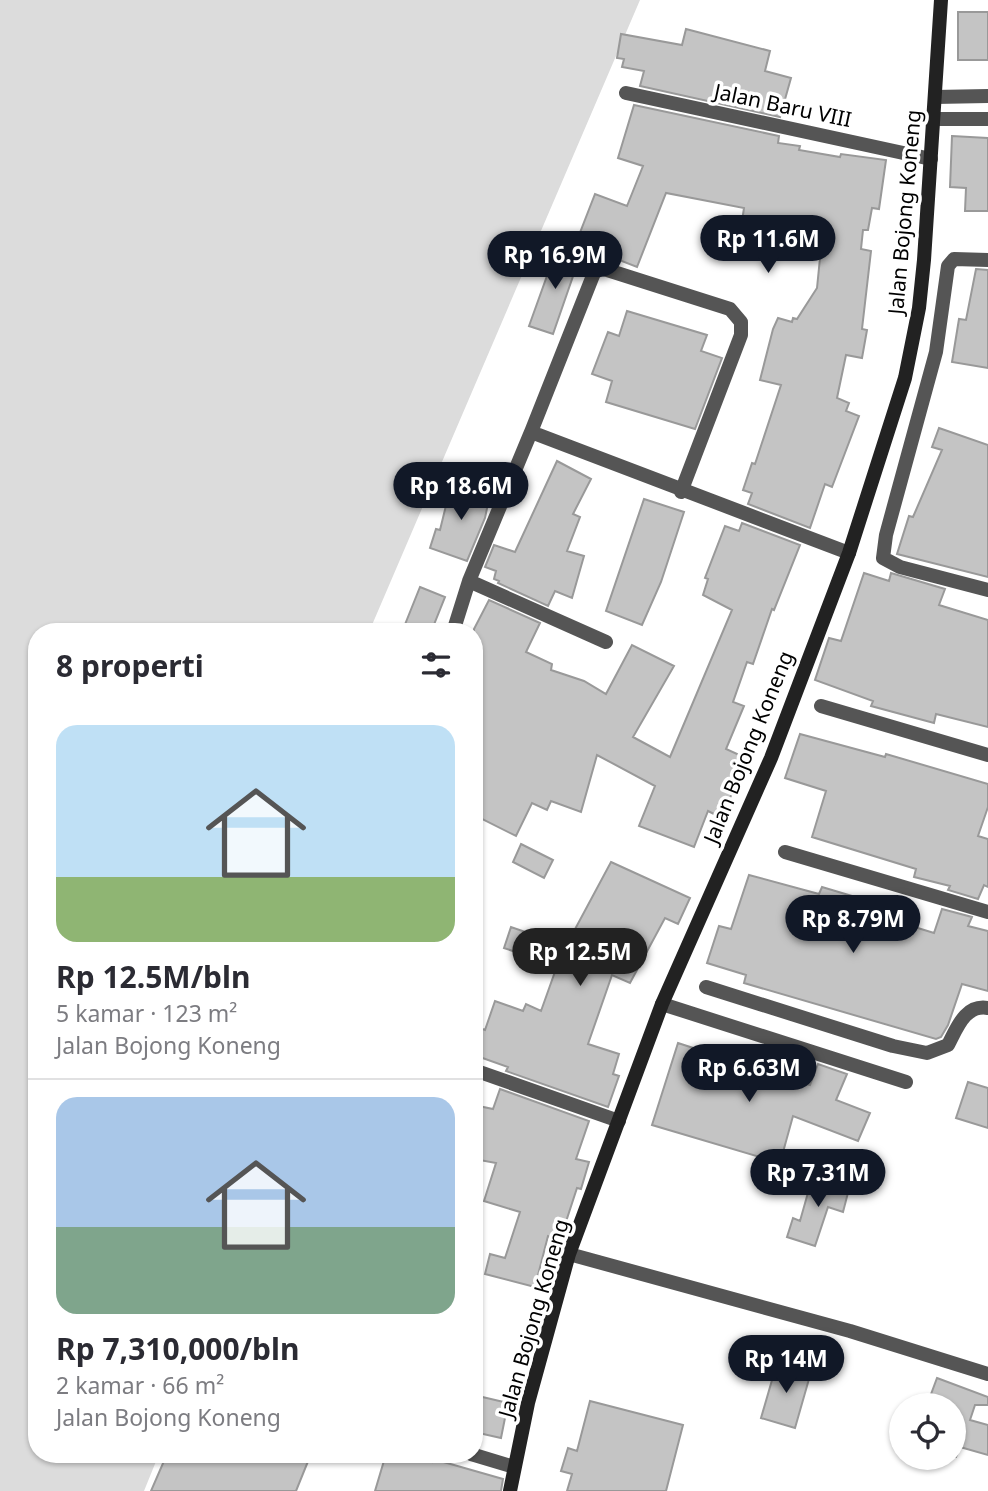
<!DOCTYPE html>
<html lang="id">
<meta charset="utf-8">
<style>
:root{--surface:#fff;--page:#f7f7f7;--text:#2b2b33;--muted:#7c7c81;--line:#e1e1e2;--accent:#111827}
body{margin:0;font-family:"Noto Sans",sans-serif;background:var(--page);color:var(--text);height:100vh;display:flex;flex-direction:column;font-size:26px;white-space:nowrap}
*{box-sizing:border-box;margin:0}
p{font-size:23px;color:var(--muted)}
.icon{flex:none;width:38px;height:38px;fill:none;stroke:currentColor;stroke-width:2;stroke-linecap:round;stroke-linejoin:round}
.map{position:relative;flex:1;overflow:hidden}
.panel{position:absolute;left:28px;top:623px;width:455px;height:840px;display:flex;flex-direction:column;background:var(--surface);border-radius:28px;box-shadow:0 2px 5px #0004}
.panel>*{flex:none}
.controls{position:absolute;left:889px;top:1393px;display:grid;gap:14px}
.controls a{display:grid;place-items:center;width:77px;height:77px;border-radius:50%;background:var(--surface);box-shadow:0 2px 5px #0004;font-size:35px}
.price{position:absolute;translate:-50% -60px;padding:0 16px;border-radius:24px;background:var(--accent);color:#fff;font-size:23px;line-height:46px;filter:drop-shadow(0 2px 4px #0008)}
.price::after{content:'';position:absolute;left:50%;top:42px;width:21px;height:16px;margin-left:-10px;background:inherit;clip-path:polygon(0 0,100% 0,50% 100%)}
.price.selected{background:#222;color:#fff}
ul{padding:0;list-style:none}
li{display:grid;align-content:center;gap:14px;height:371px;padding:0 28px}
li+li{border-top:2px solid var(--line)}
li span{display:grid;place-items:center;height:217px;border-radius:21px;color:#555}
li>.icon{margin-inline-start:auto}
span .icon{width:126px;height:126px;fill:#fffc;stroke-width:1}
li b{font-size:30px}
h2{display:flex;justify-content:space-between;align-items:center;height:84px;padding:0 28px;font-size:30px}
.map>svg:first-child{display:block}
.green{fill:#dcdcdc}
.building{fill:#c4c4c4;stroke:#999;stroke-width:2}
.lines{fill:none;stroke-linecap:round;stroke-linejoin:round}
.street{stroke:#555;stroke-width:14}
.secondary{stroke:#222;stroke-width:14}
.labels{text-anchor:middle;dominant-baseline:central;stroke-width:7;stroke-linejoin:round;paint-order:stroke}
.street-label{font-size:21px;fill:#000;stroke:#fff}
</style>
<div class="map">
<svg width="988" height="1491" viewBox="0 0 988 1491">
<rect width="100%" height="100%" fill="#fff"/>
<path class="green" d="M0,0H640L369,632H37V1454H159L144,1491H0Z"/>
<path class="building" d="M958,12H988V60H958Z
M686,29L770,51L765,71L791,78L780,117L640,86L644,71L622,67L624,59L617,58L621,34L682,45Z
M634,105L779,136L778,143L800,146L799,150L840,157L841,154L886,160L879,209L872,208L868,230H863L861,249L871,251L862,329L867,330L862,358L846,355L837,398L849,403L846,411L859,416L832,487L825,484L810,528L748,504L752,493L743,490L752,463L755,464L781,385L760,380L773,329L778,318L792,322L793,318L797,319L817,288L821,248L794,243L796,235L766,227L765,231L741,228L744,208L666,193L637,267L576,243L595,194L627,206L643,166L618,158Z
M952,136L988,138V211H965L966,188L950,187Z
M557,248L580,256L553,334L529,326Z
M976,269L988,270V368L952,362L959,319L966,320Z
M627,311L707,335L701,351L722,358L695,429L606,402L612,381L592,374L608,332L619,336Z
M939,428L988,445V577L897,554L909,516L913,517L942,450L932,447Z
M557,461L591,479L573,514L580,517L567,551L584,556L572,598L555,591L548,606L498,583L499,581L494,579L496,571L485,567L494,545L515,552Z
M451,485L490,494L485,518L467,561L430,548L436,529L440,530Z
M644,499L684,512L661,582L642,625L606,611Z
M742,523L800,545L774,610L772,609L753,664L747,662L733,702L744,706L726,749L746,758L722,818L708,811L694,847L639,826L655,786L597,755L581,812L551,801L547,810L532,803L516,836L474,815V629L489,600L540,623L526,652L552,664L551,670L584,681L606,694L632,645L674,666L633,737L670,757L732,610L703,595L708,579L705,578L725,526L739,531Z
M864,573L889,581L891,573L945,589L939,605L988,620V727L936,714L934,723L871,706L873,701L815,680L829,638L841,641Z
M420,587L445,597L431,632H402Z
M800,734L885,757L886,754L988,784V807L978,836L988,839V887L984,885L978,899L948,890L950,886L914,877L916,869L812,837L826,791L785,778Z
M521,844L553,860L544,878L513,862Z
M611,862L690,898L678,924L665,918L630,983L612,975L588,1044L619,1054L613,1074L619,1076L608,1107L506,1071L508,1067L474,1055V1026L485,1030L495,1001L523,1011L526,1004L541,1011L557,966L504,948L511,927L566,946Z
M749,875L819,894L822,887L862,899L898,910L895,921L934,933L942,909L972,917L968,926L988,931V991L962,984L948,1025L941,1037L936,1039L744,983L746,975L707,963L719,926L731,929Z
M678,1043L727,1059L726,1063L810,1085L818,1064L847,1074L836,1100L870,1113L858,1141L793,1116L780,1163L652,1125Z
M968,1082L988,1088V1128L956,1118Z
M500,1089L589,1121L576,1159L589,1162L581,1189L577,1188L560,1240L548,1236L535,1287L485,1274L490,1254L505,1258L520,1212L484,1201L496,1163L474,1159V1105L493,1109Z
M813,1175L850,1185L843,1212L828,1207L815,1246L787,1237L793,1218L800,1221Z
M777,1363L811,1372L795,1428L761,1418Z
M937,1378L988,1397V1405H975L970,1420L988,1425V1455L960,1447L956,1457H954V1405H927Z
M474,1395L508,1403L501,1438L474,1432Z
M590,1401L683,1425L666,1491H567L572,1474L561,1471L568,1448L577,1451Z
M167,1454H311L296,1491H151Z
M386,1454H405L432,1462L433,1459L503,1479L501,1491H375Z"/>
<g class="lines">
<path class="street" d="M626,93L931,159
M935,97L988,96
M933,119H988
M988,260L954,259L948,266L936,352L886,535L883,558L900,567L988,590
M531,432L594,273L601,268L730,309L741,322V335L681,492
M469,581L606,642
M453,632L469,581L531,432L849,553
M821,706L988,755
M785,852L988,912
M706,987L893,1046L927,1053L948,1045C957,1028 965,1004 988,1008
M662,1004L906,1082
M474,1070L619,1121
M569,1254L850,1331L988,1374
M471,1454L514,1467"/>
<path class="secondary" d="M510,1491L528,1403L569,1254L662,1004L771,758L849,553L905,378L919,308L924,260L941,0"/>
</g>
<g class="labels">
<g class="street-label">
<text transform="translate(783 105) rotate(12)">Jalan Baru VIII</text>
<text transform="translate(904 212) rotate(-85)">Jalan Bojong Koneng</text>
<text transform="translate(748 747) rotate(-68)">Jalan Bojong Koneng</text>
<text transform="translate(533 1318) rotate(-74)">Jalan Bojong Koneng</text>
</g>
</g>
</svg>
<div class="controls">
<a><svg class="icon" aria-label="locate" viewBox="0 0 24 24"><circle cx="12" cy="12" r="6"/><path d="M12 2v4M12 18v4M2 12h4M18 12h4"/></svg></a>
</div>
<b class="price" style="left:768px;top:275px">Rp 11.6M</b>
<b class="price" style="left:555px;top:291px">Rp 16.9M</b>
<b class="price" style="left:461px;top:522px">Rp 18.6M</b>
<b class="price" style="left:853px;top:955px">Rp 8.79M</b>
<b class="price selected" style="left:580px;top:988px">Rp 12.5M</b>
<b class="price" style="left:749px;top:1104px">Rp 6.63M</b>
<b class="price" style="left:818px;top:1209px">Rp 7.31M</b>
<b class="price" style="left:786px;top:1395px">Rp 14M</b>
<section class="panel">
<h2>8 properti<svg class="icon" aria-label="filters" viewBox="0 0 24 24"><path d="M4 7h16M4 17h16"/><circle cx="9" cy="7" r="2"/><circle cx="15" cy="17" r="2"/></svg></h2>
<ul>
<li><span style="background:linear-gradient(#bfe0f5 70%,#8fb573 0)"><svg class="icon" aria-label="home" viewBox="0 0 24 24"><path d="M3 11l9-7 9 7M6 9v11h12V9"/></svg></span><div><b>Rp 12.5M/bln</b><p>5 kamar · 123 m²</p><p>Jalan Bojong Koneng</p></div></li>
<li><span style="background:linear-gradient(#a9c7e8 60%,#7fa58c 0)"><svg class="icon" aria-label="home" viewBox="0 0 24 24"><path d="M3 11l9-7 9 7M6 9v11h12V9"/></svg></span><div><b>Rp 7,310,000/bln</b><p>2 kamar · 66 m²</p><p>Jalan Bojong Koneng</p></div></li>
</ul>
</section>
</div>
